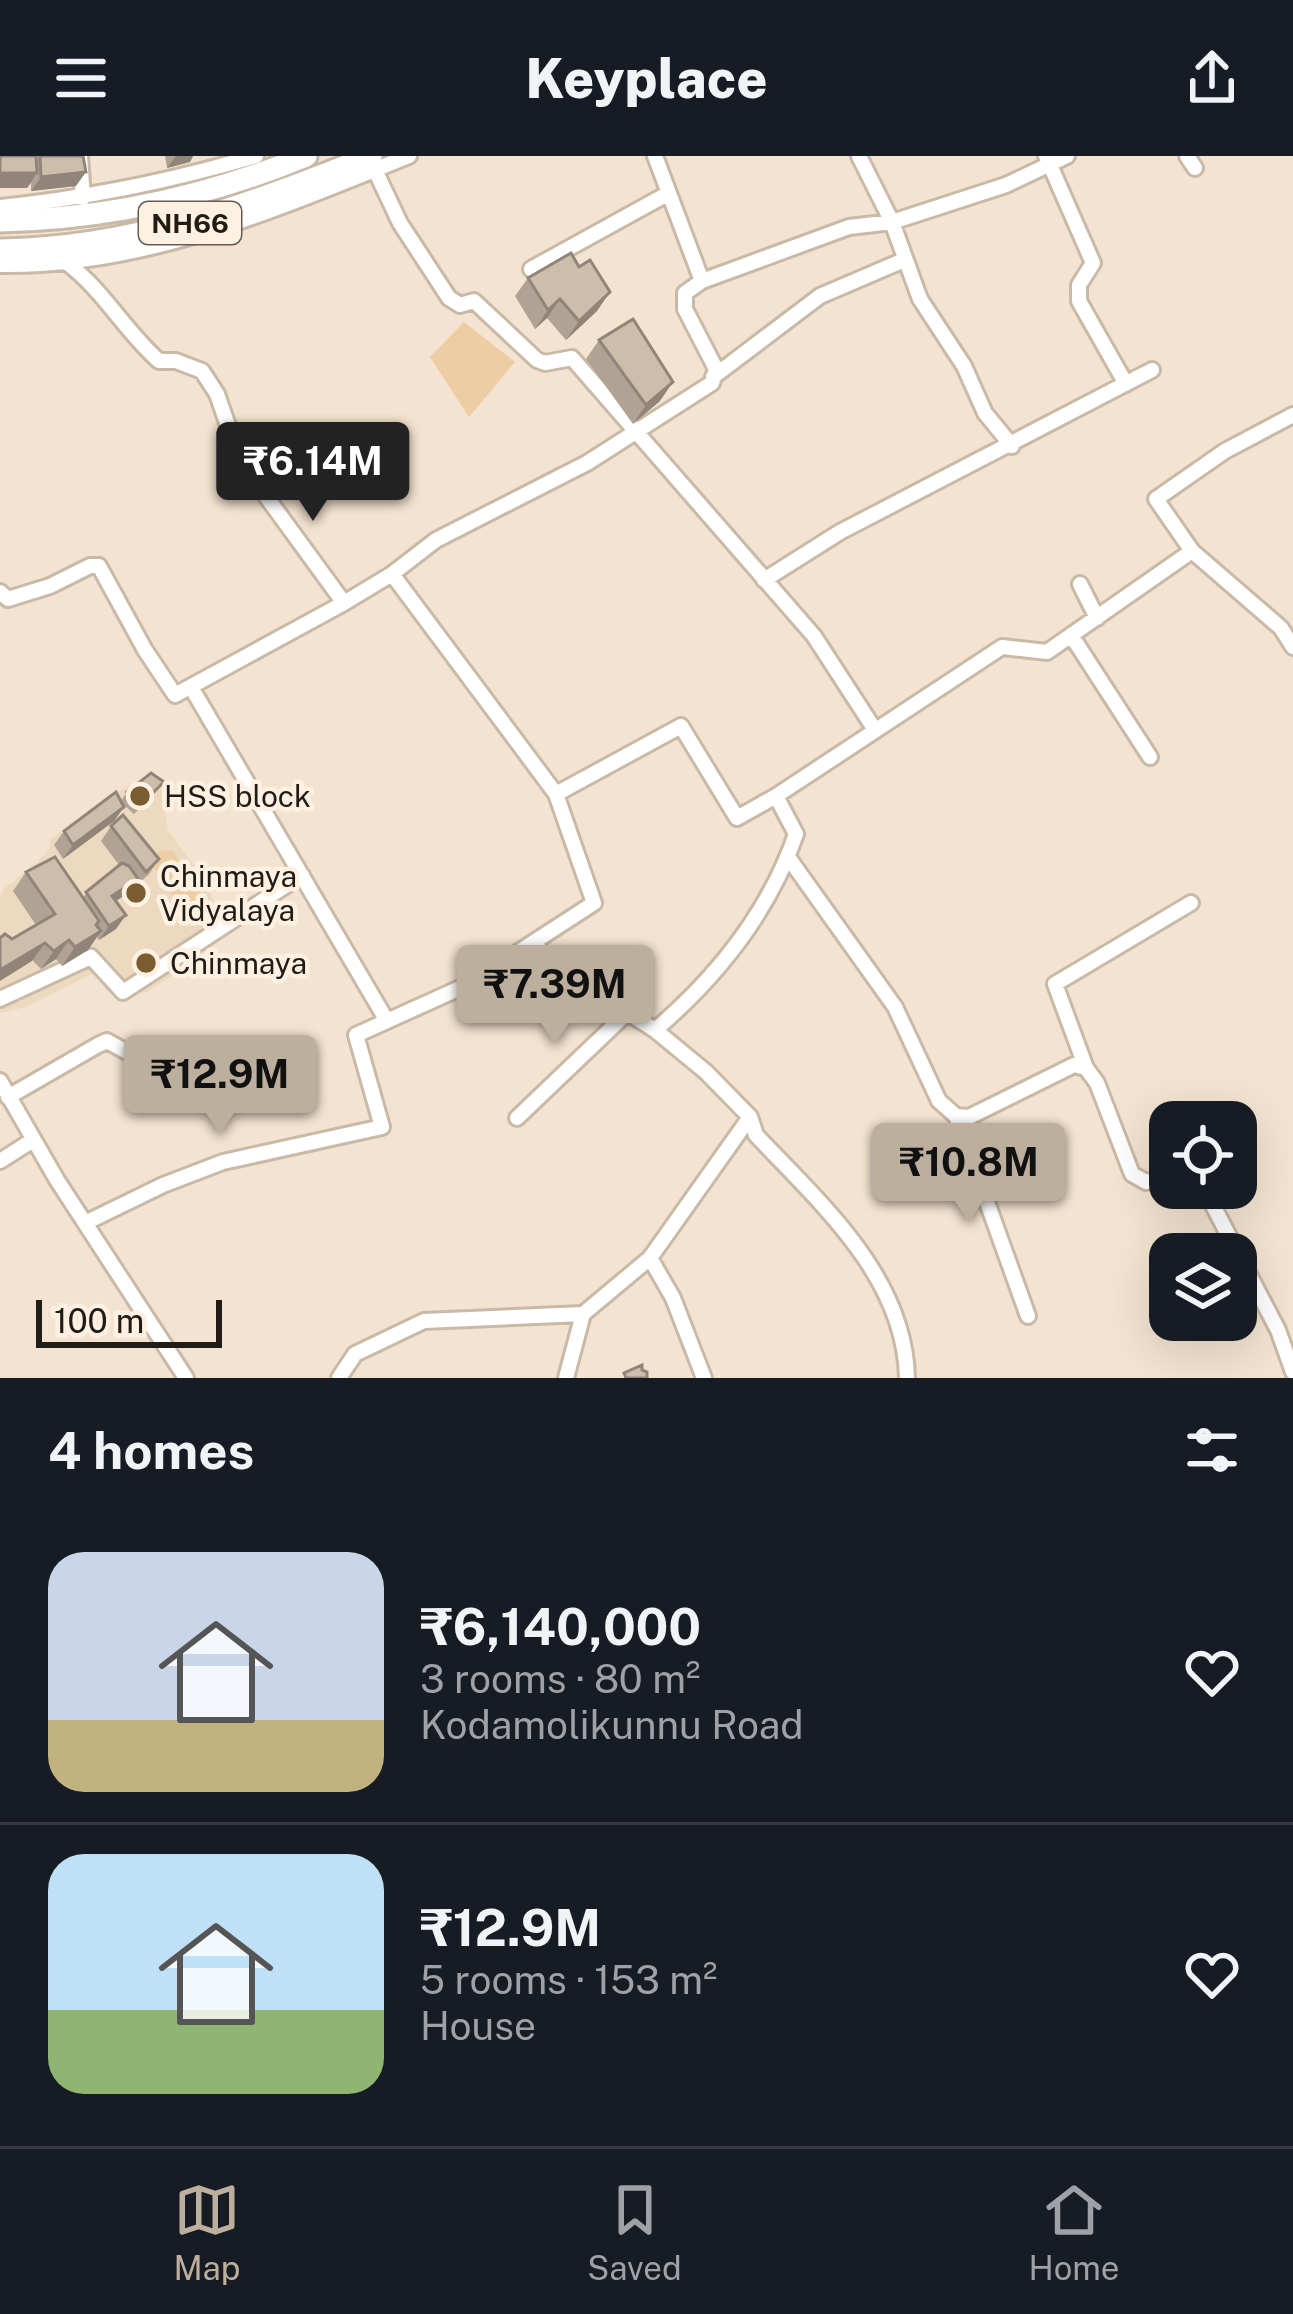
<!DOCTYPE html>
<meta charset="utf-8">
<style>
:root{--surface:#171b24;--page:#242831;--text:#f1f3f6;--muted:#9ea1a6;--line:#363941;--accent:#bcaf9d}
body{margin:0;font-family:"Public Sans",sans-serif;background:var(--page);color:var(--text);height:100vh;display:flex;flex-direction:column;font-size:45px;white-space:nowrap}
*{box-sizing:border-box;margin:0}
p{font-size:39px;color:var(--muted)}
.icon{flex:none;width:66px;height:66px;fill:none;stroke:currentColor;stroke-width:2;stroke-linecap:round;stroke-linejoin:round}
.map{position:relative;height:1222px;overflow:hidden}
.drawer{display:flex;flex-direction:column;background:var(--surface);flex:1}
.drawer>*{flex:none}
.fabs{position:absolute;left:1149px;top:945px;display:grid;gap:24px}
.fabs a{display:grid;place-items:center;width:108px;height:108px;border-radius:24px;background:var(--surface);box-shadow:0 12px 48px #0002;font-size:60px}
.scale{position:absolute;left:36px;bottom:30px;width:186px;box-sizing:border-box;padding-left:12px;border:6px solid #211c15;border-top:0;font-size:33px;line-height:42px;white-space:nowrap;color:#211c15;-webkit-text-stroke:9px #fef1e2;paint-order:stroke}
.price{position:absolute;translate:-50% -102px;padding:0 27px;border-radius:12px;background:var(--accent);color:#111;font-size:39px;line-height:78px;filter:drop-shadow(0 3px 6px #0008)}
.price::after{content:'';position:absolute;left:50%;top:72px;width:36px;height:27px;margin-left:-18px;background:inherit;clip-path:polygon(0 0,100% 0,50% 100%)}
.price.on{background:#222;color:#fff}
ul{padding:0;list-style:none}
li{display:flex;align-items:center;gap:36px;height:300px;padding:0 48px}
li+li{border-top:3px solid var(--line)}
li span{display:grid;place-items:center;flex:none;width:336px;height:240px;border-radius:36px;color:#555}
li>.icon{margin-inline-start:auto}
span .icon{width:144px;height:144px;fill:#fffc;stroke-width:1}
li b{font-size:51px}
h2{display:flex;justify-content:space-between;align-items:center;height:144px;padding:0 48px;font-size:51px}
header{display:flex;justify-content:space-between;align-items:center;height:156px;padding:0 48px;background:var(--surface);font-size:54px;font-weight:800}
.menu{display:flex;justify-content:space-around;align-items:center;height:168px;border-top:3px solid var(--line);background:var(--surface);font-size:33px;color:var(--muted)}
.menu a{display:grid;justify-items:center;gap:6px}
.menu .on{color:var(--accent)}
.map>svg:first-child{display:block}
.built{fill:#edd9bf}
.green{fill:#edcda3}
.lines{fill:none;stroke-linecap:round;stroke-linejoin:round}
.minor-casing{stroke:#c9baa7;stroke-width:20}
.highway-casing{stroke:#c9baa7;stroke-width:27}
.minor{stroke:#fff;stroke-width:14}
.highway{stroke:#fff;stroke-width:21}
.wall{fill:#b0a394}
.shaded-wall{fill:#908578}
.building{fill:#cdbeac;stroke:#908578;stroke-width:3}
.poi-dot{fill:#7b5c31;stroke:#fef1e2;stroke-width:4.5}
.labels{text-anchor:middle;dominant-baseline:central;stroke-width:9;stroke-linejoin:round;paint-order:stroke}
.shield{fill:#fef1e2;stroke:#635c52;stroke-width:3}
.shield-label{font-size:27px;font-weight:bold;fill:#211c15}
.poi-label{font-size:30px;fill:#211c15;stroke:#fef1e2;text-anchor:start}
</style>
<header><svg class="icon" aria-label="menu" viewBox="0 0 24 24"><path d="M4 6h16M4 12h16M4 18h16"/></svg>Keyplace<svg class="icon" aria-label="share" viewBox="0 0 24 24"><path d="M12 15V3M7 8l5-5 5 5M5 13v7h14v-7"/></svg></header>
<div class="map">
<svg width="1293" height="1222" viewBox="0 0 1293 1222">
<rect width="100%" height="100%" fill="#f3e3d0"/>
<path class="built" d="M145,621L154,622L160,630L168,674L201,719L216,750L214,775L202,801L147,836L139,837L107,817L92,818L26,851L0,857V741L4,733L35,708L48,695L51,683L105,643Z"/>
<path class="green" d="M464,166L515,206L469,261L430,201Z
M163,694L173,695L212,754L204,772L191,768L148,702Z"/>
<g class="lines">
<defs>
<path id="minor" d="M80,0L83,42
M655,0L702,125
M859,0L892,66L920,143L964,210L985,257L1012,290
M1046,0L1093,107L1079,129V145L1126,228
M1187,0L1195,12
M375,14L400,67L449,142L460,149L474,145L537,204L545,207L572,202L814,480L875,574
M0,51C88,42 171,25 256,0
M0,109C146,111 276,53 409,0
M531,113L669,37
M713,221L820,140L904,104
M1192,395L1281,472L1293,491
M392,418L436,384L587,307L712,227L716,213L685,153V137L702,125L849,71L892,66L1006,29L1067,0
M764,424L840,376L1152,214
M1080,428L1097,462
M0,436L8,443L50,430L90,410H99L145,494L175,539L344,447L263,336L234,287L217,238L202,215L176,205H159C125,175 103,134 67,107
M344,447L392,418L556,638L681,570L737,662L776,640L796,678C769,756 717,821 655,874L706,916L750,961
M1071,479L1150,601
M191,531L387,865
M776,640L1002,491L1047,496L1192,395L1156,343L1225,295L1293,259
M788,701L895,851L939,945L956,960L969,961L1074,909L1086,912L1097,927L1132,1018L1146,1026L1170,1022
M533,787L561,814L655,874
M0,843L91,801L123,836L302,719
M1086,912L1055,828L1191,747
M0,925L57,1024L186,1222
M8,941L98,889L107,885L125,895
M956,960L1028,1160
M517,962L627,857
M0,1005L33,984
M1193,1032L1207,1038L1278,1174L1293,1216
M85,1067L163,1029L223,1006L382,971L356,879L469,828L594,747L556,638
M650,1102L673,1142L704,1222
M339,1222L355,1198L424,1165L583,1158
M566,1222L583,1158L650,1102L750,961L756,979C821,1048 905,1121 907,1222"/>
<path id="highway" d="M0,65C105,63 209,40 306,0
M0,94C132,92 250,49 371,0"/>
</defs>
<use href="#minor" class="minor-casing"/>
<use href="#highway" class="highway-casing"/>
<use href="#minor" class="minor"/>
<use href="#highway" class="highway"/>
</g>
<path class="wall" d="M0,0H83L76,30L31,35V27L27,32H0Z
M165,0H193L190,6L167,12Z
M528,122L597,155L566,184L547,162L535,173L515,140Z
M599,184L660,245L633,268L586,203Z
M157,635L134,658L122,647L124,651L114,665L63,703L54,689L64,675L121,645L127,636Z
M111,670L159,703L149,718L136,730L134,728L128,737L116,745V773L99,784L97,781L88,794L62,810L56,803L41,813L12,783L36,769L13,735L26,716L83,741L119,709L101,685Z"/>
<path class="shaded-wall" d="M176,0H193L190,6L167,12Z
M86,16L76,30L31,35L41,21Z
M0,17H37L27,32H0Z
M610,136L597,155L566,184L579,165Z
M560,143L547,162L535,173L548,154Z
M673,226L660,245L633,268L646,249Z
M124,651L114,665L63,703L73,689Z
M138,723L128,737L102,754L112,740Z
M126,759L116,773L99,784L109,770Z
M101,775L88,794L62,810L75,791Z
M69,784L56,803L41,813L54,795Z
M45,787L32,805L0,825V814Z"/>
<path class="building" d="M0,0H36L37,17H0Z
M40,0H83L86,16L41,21Z
M571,97L579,111L590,104L610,136L579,165L560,143L548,154L528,122Z
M633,163L673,226L646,249L599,184Z
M151,617L164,626L141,648L127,636Z
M116,636L124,651L73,689L64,675Z
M123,659L159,703L146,716L111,670Z
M55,701L99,765L96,769L101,775L75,791L69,784L54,795L45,787L0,814V782L5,778L12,783L55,758L26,716Z
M122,707L129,710L138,723L112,740L126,759L109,770L86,736Z
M642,1209V1214L647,1216V1222H626L624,1217Z"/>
<g class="poi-dot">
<circle cx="140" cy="640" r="12"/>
<circle cx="136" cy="737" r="12"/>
<circle cx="146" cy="807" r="12"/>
</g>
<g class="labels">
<rect class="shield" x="139" y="46" width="102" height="42" rx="9"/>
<g class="shield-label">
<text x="190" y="67">NH66</text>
</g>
<g class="poi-label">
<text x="164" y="640">HSS block</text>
<text x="160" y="720">Chinmaya<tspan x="160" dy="34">Vidyalaya</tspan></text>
<text x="170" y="807">Chinmaya</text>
</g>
</g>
</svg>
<div class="fabs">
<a><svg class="icon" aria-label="locate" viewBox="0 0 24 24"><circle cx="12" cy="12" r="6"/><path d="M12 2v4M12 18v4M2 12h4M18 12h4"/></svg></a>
<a><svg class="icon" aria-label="layers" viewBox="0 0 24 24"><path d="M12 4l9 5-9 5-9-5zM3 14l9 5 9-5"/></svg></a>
</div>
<div class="scale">100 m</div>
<b class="price on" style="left:313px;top:368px">₹6.14M</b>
<b class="price" style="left:555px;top:891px">₹7.39M</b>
<b class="price" style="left:220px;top:981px">₹12.9M</b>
<b class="price" style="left:969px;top:1069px">₹10.8M</b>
</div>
<section class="drawer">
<h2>4 homes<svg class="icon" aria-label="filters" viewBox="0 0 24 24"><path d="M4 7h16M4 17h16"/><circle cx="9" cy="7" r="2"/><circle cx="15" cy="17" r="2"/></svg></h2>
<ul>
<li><span style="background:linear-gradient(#c9d6e8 70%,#c2b280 0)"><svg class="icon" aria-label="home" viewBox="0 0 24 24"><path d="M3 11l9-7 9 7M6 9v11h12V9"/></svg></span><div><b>₹6,140,000</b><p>3 rooms · 80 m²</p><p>Kodamolikunnu Road</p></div><svg class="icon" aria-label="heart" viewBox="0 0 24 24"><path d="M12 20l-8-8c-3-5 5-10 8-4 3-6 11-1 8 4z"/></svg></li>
<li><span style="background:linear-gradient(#bfe0f5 65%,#8fb573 0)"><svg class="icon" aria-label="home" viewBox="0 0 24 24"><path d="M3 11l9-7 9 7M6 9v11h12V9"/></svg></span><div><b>₹12.9M</b><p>5 rooms · 153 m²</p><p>House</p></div><svg class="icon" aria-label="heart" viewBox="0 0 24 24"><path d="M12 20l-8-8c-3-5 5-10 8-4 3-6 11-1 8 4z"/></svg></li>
</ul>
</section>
<nav class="menu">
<a class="on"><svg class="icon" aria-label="map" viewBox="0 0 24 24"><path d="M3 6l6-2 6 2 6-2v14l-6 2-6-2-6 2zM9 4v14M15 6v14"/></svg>Map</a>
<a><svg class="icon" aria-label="saved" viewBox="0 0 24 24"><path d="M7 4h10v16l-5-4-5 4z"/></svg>Saved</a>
<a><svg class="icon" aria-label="home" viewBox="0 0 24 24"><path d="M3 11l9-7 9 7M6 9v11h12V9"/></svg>Home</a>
</nav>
